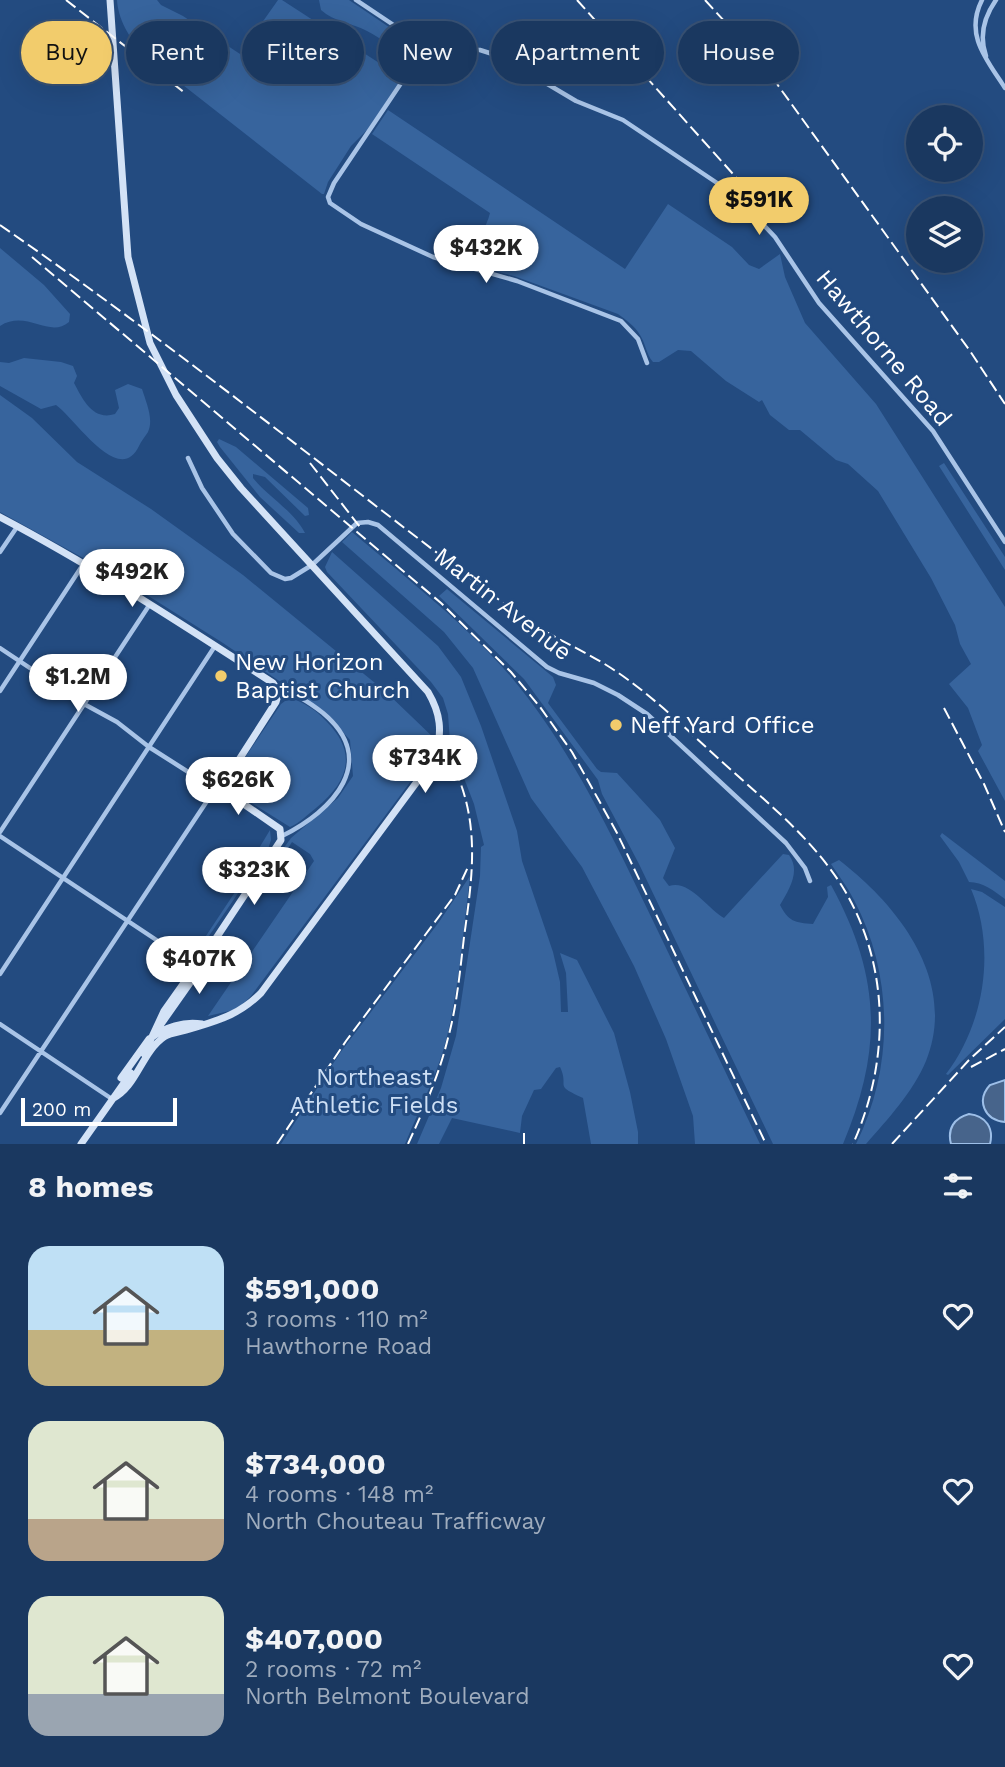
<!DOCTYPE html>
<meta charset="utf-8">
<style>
:root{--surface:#1a3860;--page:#233f66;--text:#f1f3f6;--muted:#9facbd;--line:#385275;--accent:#f2cc6c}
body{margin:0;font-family:"Work Sans",sans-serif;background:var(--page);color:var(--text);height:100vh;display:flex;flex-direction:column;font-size:26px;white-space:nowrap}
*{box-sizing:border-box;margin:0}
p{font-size:23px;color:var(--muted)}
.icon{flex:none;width:38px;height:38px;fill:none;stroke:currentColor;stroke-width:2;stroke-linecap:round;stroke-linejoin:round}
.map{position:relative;height:1144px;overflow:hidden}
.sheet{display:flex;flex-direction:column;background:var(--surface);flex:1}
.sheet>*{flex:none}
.hud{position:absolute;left:21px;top:21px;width:964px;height:63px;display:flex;gap:14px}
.fabs{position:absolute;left:906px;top:105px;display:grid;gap:14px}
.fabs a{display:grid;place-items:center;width:77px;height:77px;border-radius:50%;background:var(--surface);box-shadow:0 7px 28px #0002,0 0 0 2px var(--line);font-size:35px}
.scale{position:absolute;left:21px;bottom:18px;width:156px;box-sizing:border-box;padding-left:7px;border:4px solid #fff;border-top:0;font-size:19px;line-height:24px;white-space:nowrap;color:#fff;-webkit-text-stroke:5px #234b80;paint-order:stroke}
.price{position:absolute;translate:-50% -60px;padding:0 16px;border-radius:24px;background:#fff;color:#222;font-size:23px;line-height:46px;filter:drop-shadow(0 2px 4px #0008)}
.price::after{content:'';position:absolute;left:50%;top:42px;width:21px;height:16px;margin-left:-10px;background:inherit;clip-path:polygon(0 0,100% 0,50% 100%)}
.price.active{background:var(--accent);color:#111}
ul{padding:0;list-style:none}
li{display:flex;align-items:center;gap:21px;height:175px;padding:0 28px}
li span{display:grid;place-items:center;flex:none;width:196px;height:140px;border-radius:21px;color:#555}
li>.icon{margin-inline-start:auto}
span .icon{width:84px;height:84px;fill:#fffc;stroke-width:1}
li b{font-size:30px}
h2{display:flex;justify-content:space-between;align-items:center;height:84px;padding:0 28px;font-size:30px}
.pill{padding:0 24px;border-radius:32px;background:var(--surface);box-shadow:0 7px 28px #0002,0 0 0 2px var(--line);font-size:24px;line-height:63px}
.pill.active{background:var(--accent);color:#111}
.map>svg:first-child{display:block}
.green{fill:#37649d}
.water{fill:#47648b;stroke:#9dbfe8;stroke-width:2}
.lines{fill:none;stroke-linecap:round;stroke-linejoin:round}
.street{stroke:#a9c4e7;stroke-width:4.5}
.secondary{stroke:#d3e2f6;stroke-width:7}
.rail{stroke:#fff;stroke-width:2;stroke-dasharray:12 5;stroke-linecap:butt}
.poi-dot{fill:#f2cc6c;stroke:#234b80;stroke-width:2.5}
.labels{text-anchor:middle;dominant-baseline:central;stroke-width:6;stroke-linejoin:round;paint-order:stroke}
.street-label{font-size:24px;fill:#fff;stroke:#234b80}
.poi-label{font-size:24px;fill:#fff;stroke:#234b80;text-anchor:start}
.park-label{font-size:24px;fill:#cddff5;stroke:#234b80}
</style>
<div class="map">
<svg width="1005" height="1144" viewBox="0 0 1005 1144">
<rect width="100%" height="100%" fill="#234b80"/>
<path class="green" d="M117,0H157L161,5L183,16L240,54L278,0H282L390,70L404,75L367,130L351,146L328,182L324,194H322L151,60L148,55L145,24L146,45L143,50C129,40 118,18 117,0Z
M319,0H349L417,46L418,50L411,53C394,49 382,39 367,31C352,23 334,22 321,10Z
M388,110L625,269L668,204L732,247L749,265L759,269L780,254L785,277L805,323L876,404L1005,607V801L978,751L982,745L968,708L949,684L971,664L960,644L955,625L931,578L878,491L848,464L836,460L800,430H789L770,415L762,400L759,402L726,381L691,351L678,350L659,362H653C646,354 646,344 640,335C635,326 626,320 618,314L514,276L472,265C470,252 486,230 490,213L372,134Z
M0,248L44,285L70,314L69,322C49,339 27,309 0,326Z
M24,358L61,362L73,366L77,376L74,383C83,400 93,421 115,414L119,408L115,390L128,384L142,389C146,402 154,419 148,432C145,437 141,441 139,446C119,488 74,417 56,405L41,409L0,386V362L9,363Z
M0,395L32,418L77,462L151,509L243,575L386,692L436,740L434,750L251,996L238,1009L208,1016L314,861L310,854L292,842L285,853L283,849L291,838L338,798L353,776L350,740L325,712L223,643L123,580L0,512Z
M219,439L236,447L308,508L309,515L305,516L265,477L253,474V478C268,497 294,511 305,533H299L260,497L220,447L217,442Z
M944,463L1005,557V570L939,466Z
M352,532C406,578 466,624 512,678C573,751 614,840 655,925C690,998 725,1071 760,1144H695L693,1116L666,1039L634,966L582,867L531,798L473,668L444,632L342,542Z
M332,552L438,646L461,677L481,726L517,831L522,861L553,952L560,982L561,1012H568L566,973L560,953L577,960L614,1033L630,1092L638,1132V1144H591L583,1098C552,1084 570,1088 560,1067L556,1068L541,1089L534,1090L522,1116L520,1133L452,1118L439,1144H417L441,1088L456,1036L480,876L481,847L484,845L474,804L450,742L448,714L443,698L431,682L327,572L325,567Z
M447,589L553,677L556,685L548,703L597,769L601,772L617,773L660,820L675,848L663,878L669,886C689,879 708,909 724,918L783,854L789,855C801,871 789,890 780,905C788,921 795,923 813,924L828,897L827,887L831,885C881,976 883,1049 843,1144H773L639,864L602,794L598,780L524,679L439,596Z
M289,698C303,701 317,711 326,721C358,753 349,781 316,808C308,814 300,823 290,827L242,797C234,789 231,782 236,771L281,704Z
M270,830L271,840L268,849L194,958L192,957L243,880L241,878Z
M942,833L1005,881V899C994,891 983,882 969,882L959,862L940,836Z
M839,860C899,906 958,981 926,1061C913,1092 888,1119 866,1144H856C894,1068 894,976 854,900C848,888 839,876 831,864Z
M470,876C463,932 459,993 444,1048C434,1081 418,1112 405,1144H281L340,1053L439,922Z
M971,889L982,892L1005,907V1019L948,1075L946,1074C985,1023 996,948 971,889Z"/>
<path class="water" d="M1005,1080V1122C984,1120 976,1100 990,1085Z
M969,1114C986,1116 994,1128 990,1144H951C947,1129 954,1118 969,1114Z"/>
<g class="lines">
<path class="street" d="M356,0L419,42L434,49L480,50L502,57L576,101L623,120L735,195L775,237L819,303L933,431L1005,542
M982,0C964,35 987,60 1005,88
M426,46L334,183L328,197L330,203L361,224L433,257L517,281L621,321L638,339L647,363
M986,56C979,36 984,17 996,0
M188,458L202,488L233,534L271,573L285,579L291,578L312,565L357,523L368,522L378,525L547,667L559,673L594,683L618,695L647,714L786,843L805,868L810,881
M0,552L17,527
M0,648L84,704L117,722L149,747L215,789L229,786
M0,691L84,563
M279,692C295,692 310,703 323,713C380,761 333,811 282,836
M0,832L150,604
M0,836L197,967
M0,974L215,646
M0,1024L112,1099
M0,1113L215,789"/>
<path class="secondary" d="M110,0L128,257L150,343L176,395L217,458L241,488L428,692C441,714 442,731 436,756L261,993C239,1015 219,1020 190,1029C181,1032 171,1032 164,1037C141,1053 137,1087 112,1099
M0,517C95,567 183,625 273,683L279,692L276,702L233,769C227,779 227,788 235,798L280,829L281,840L197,967L193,970L164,1011L144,1054
M159,1027L197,973V967
M151,1038C165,1027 184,1021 202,1024
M121,1078L149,1039
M81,1144L131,1073"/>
<path class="rail" d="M66,0L185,93
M577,0L768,213
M705,0L747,46L777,84L970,351L1005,404
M0,225C178,348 345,485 518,614C549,637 585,650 617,672C654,697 687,730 720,760C764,800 814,839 845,891C891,970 889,1063 853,1144
M32,257L441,603L511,672L540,707L572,752L617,833L766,1144
M310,463L360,527
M944,708L984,784L1005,832
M971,1067L1005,1049
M277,1144L346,1041L455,895L468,867
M408,1144C424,1109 439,1075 448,1038C457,1005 460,971 464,937C473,873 481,819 450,759
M524,1144V1133
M892,1144L969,1060L1005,1027"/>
</g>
<g class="poi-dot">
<circle cx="221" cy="676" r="7"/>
<circle cx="616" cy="725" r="7"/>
</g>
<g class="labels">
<g class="street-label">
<text transform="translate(884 348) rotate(50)">Hawthorne Road</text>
<text transform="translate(503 604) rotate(38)">Martin Avenue</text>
</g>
<g class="poi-label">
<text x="235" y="662">New Horizon<tspan x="235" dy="28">Baptist Church</tspan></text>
<text x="630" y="725">Neff Yard Office</text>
</g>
<g class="park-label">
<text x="374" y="1077">Northeast<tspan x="374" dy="28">Athletic Fields</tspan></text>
</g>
</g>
</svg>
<div class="fabs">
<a><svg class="icon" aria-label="locate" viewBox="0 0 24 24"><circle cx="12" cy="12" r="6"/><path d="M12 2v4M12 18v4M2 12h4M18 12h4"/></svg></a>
<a><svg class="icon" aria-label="layers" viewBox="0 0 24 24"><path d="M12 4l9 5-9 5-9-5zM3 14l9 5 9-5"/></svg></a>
</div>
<div class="scale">200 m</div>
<b class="price active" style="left:759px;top:237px">$591K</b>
<b class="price" style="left:486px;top:285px">$432K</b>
<b class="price" style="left:132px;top:609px">$492K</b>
<b class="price" style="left:78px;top:714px">$1.2M</b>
<b class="price" style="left:425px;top:795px">$734K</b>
<b class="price" style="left:238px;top:817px">$626K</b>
<b class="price" style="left:254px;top:907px">$323K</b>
<b class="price" style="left:199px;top:996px">$407K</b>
<div class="hud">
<a class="pill active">Buy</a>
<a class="pill">Rent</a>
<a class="pill">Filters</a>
<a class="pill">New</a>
<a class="pill">Apartment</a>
<a class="pill">House</a>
</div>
</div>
<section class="sheet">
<h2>8 homes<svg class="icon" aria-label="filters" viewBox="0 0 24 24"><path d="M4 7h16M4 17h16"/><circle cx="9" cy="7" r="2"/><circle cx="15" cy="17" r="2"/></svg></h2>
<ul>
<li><span style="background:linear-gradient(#bfe0f5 60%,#c2b280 0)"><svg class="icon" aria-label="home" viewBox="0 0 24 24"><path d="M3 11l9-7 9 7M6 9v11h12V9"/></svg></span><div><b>$591,000</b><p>3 rooms · 110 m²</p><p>Hawthorne Road</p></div><svg class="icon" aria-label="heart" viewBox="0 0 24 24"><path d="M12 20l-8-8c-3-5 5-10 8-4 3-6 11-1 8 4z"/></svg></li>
<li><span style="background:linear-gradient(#dfe7d0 70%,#b9a48a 0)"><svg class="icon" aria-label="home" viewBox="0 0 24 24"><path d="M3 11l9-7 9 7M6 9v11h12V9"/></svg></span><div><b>$734,000</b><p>4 rooms · 148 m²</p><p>North Chouteau Trafficway</p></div><svg class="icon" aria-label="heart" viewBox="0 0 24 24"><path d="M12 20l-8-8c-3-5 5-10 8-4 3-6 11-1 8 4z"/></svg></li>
<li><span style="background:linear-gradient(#dfe7d0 70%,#9aa5b1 0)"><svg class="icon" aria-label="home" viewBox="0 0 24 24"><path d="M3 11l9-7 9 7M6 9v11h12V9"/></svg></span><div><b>$407,000</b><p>2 rooms · 72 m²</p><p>North Belmont Boulevard</p></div><svg class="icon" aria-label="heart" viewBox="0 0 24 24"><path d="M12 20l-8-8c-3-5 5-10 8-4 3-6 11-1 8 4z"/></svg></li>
</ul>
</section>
